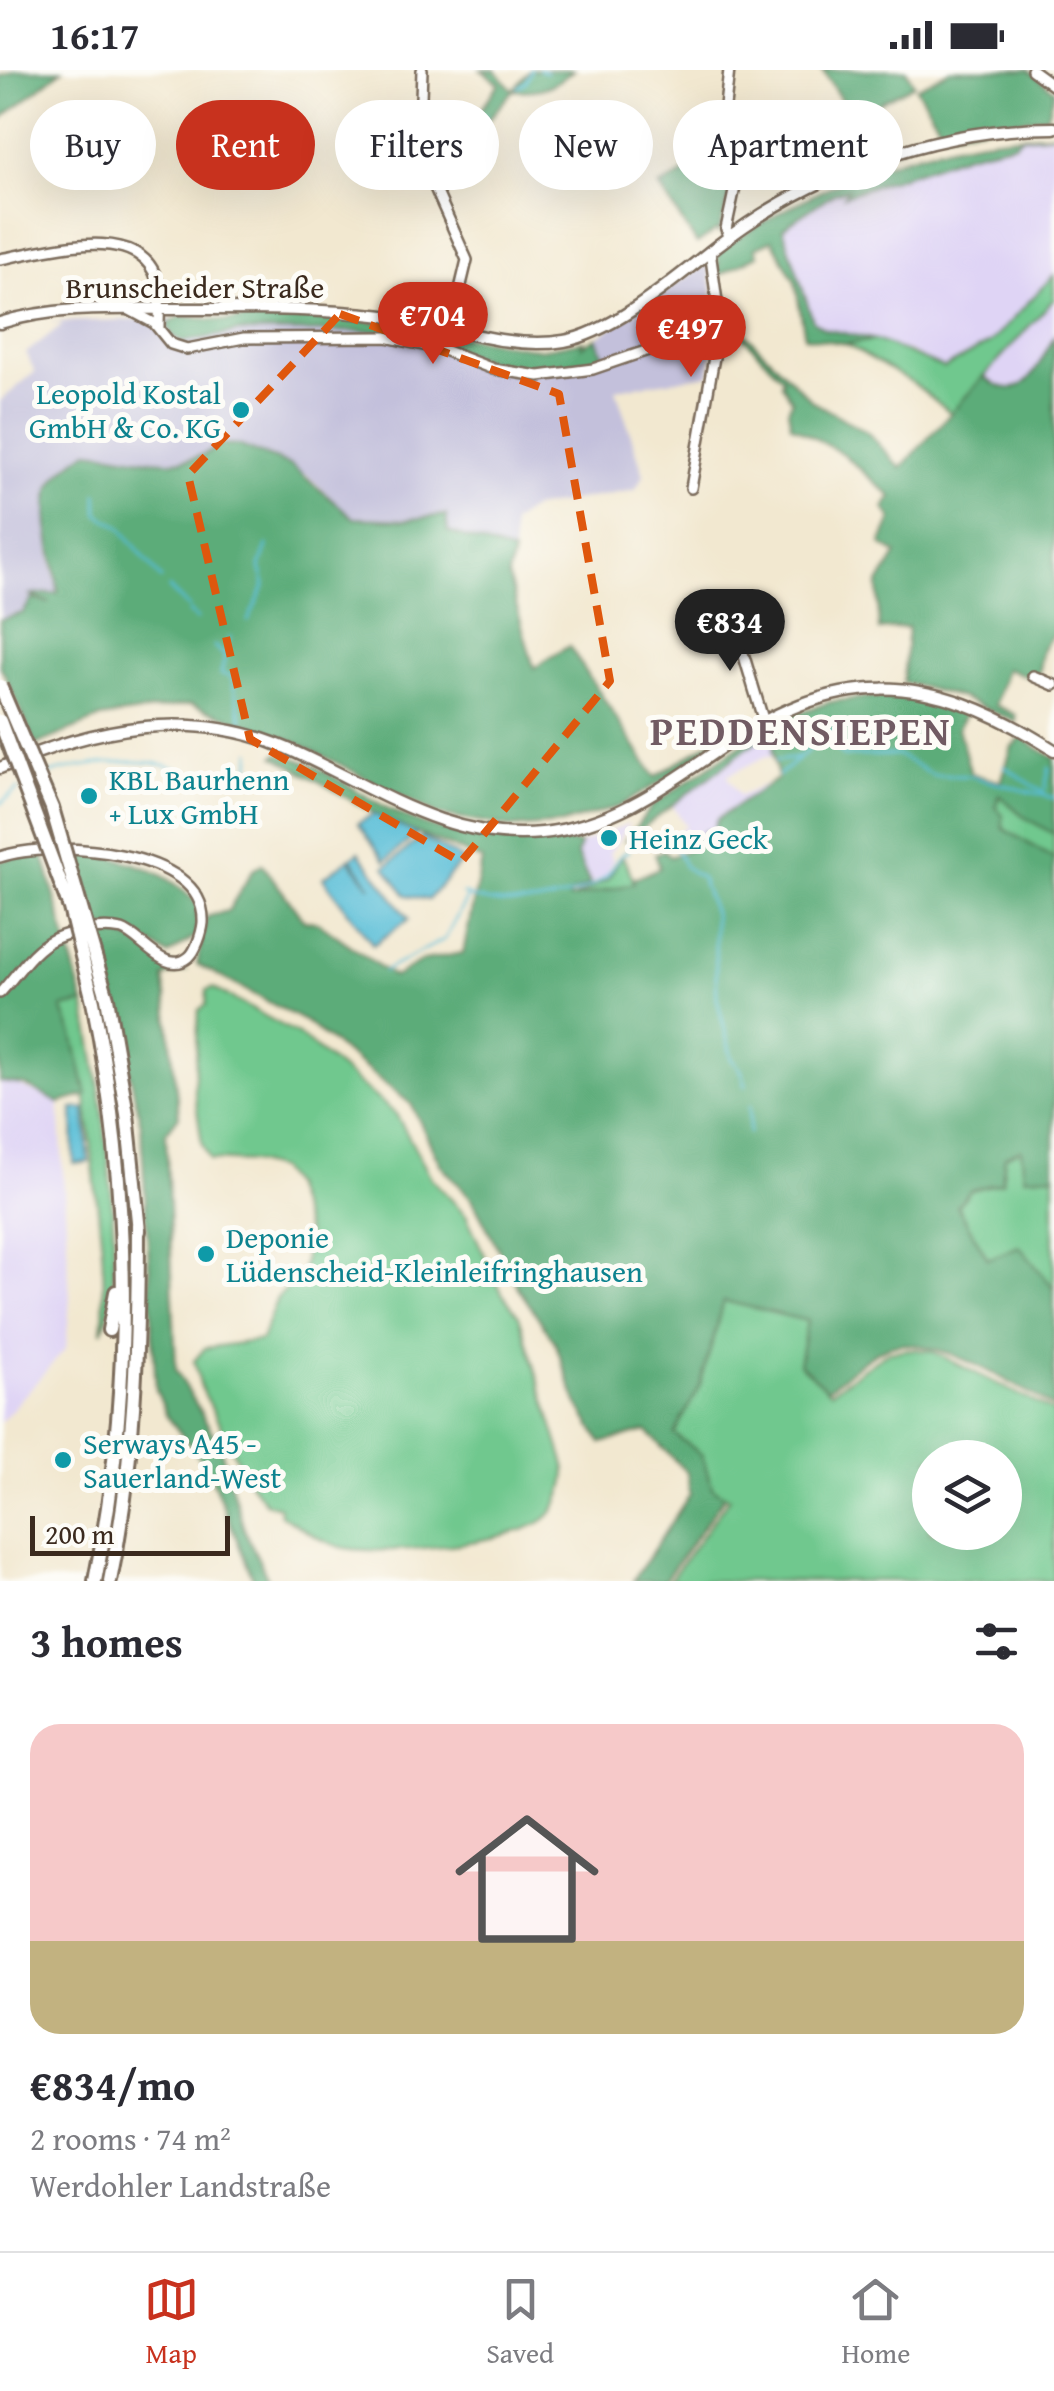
<!DOCTYPE html>
<meta charset="utf-8">
<style>
:root{--surface:#fff;--page:#f7f7f7;--text:#2b2b33;--muted:#7c7c81;--line:#e1e1e2;--accent:#c8321e}
body{margin:0;font-family:"Gentium Book Plus",serif;background:var(--page);color:var(--text);height:100vh;display:flex;flex-direction:column;font-size:38px;white-space:nowrap}
*{box-sizing:border-box;margin:0}
p{font-size:32px;color:var(--muted)}
.icon{flex:none;width:55px;height:55px;fill:none;stroke:currentColor;stroke-width:2;stroke-linecap:round;stroke-linejoin:round}
.map{position:relative;height:1511px;overflow:hidden}
.drawer{display:flex;flex-direction:column;background:var(--surface);flex:1}
.drawer>*{flex:none}
.hud{position:absolute;left:30px;top:30px;width:995px;height:90px;display:flex;gap:20px}
.controls{position:absolute;left:912px;top:1370px;display:grid;gap:20px}
.controls a{display:grid;place-items:center;width:110px;height:110px;border-radius:50%;background:var(--surface);box-shadow:0 10px 40px #0002;font-size:50px}
.scale{position:absolute;left:30px;bottom:25px;width:200px;box-sizing:border-box;padding-left:10px;border:5px solid #3b2a1e;border-top:0;font-size:28px;line-height:35px;white-space:nowrap;color:#3b2a1e;-webkit-text-stroke:8px #fdfcf7;paint-order:stroke}
.price{position:absolute;translate:-50% -85px;padding:0 22px;border-radius:35px;background:var(--accent);color:#fff;font-size:32px;line-height:65px;filter:drop-shadow(0 2px 5px #0008)}
.price::after{content:'';position:absolute;left:50%;top:60px;width:30px;height:22px;margin-left:-15px;background:inherit;clip-path:polygon(0 0,100% 0,50% 100%)}
.price.active{background:#222;color:#fff}
ul{padding:0;list-style:none}
li{display:grid;align-content:center;gap:20px;height:530px;padding:0 30px}
li span{display:grid;place-items:center;height:310px;border-radius:30px;color:#555}
li>.icon{margin-inline-start:auto}
span .icon{width:180px;height:180px;fill:#fffc;stroke-width:1}
li b{font-size:42px}
h2{display:flex;justify-content:space-between;align-items:center;height:120px;padding:0 30px;font-size:42px}
.pill{padding:0 35px;border-radius:45px;background:var(--surface);box-shadow:0 10px 40px #0002;font-size:35px;line-height:90px}
.pill.active{background:var(--accent);color:#fff}
.status{display:flex;justify-content:space-between;align-items:center;height:70px;padding:0 50px;background:var(--surface);direction:ltr}
.status svg{height:28px;fill:currentColor}
.menu{display:flex;justify-content:space-around;align-items:center;height:140px;border-top:2px solid var(--line);background:var(--surface);font-size:28px;color:var(--muted)}
.menu a{display:grid;justify-items:center;gap:5px}
.menu .active{color:var(--accent)}
.map>svg:first-child{display:block}
.built{fill:#dfd4f5}
.industrial{fill:#c3c0db}
.green{fill:#70c88e;stroke:#567956;stroke-width:2.5;fill-rule:evenodd}
.forest{fill:#5cac79;stroke:#4c6b4c;stroke-width:2.5}
.water{fill:#59bed7;stroke:#4a747a;stroke-width:2.5}
.lines{fill:none;stroke-linecap:round;stroke-linejoin:round}
.stream{stroke:#59bed7;stroke-width:2.5}
.minor-casing{stroke:#7b6c5c;stroke-width:14}
.major-casing{stroke:#7b6c5c;stroke-width:15}
.highway-casing{stroke:#7b6c5c;stroke-width:18}
.minor{stroke:#fff;stroke-width:9}
.major{stroke:#fff;stroke-width:10}
.highway{stroke:#fff;stroke-width:12}
.highway-bridge-casing{stroke:#7b6c5c;stroke-width:18;stroke-linecap:butt}
.highway-bridge{stroke:#fff;stroke-width:12}
.marked{fill:none;stroke:#df570d;stroke-width:8;stroke-dasharray:20 12;stroke-linejoin:round}
.culture-dot{fill:#0f9aa8;stroke:#fdfcf7;stroke-width:4}
.labels{text-anchor:middle;dominant-baseline:central;stroke-width:10;stroke-linejoin:round;paint-order:stroke}
.street-label{font-size:30px;fill:#3b2a1e;stroke:#fdfcf7}
.culture-label{font-size:30px;fill:#0d838f;stroke:#fdfcf7;text-anchor:start}
.district-label{font-size:40px;font-weight:bold;letter-spacing:2.5px;fill:#715b63;stroke:#fdfcf7}
</style>
<div class="status"><b>16:17</b><svg viewBox="0 0 49 12"><path d="M0 12V9h3v3zM5 12V6h3v6zM10 12V3h3v9zM15 12V0h3v12zM26 1h20v11H26zM47 4h2v5h-2z"/></svg></div>
<div class="map">
<svg width="1054" height="1511" viewBox="0 0 1054 1511">
<rect width="100%" height="100%" fill="#fdfcf7"/>
<filter id="ink" filterUnits="userSpaceOnUse"><feTurbulence type="fractalNoise" baseFrequency=".01" numOctaves="2"/><feDisplacementMap in="SourceGraphic" scale="20" xChannelSelector="R" yChannelSelector="G"/><feConvolveMatrix kernelMatrix="1 2 1 2 8 2 1 2 1" color-interpolation-filters="sRGB"/></filter>
<filter id="wash" filterUnits="userSpaceOnUse"><feTurbulence type="fractalNoise" baseFrequency=".0048" numOctaves="4" result="noise"/><feDisplacementMap in="SourceGraphic" scale="40" xChannelSelector="R" yChannelSelector="G"/><feGaussianBlur stdDeviation="2.25" result="paint"/><feColorMatrix in="noise" values="0 0 0 0 0 0 0 0 0 0 0 0 0 0 0 0 0 1.4 0 .05"/><feComposite in="paint" operator="in"/></filter>
<g filter="url(#wash)">
<rect width="100%" height="100%" fill="#f2e8d0"/>
<path class="built" d="M1054,66V205L991,272L944,298L908,281L825,259L813,251L783,158L834,123L848,119L847,125L967,84L1015,73L1021,67Z
M1054,229V267L1039,297L1024,314L1008,322L998,320L985,308L987,303Z
M778,650L784,657L773,680L774,687H764L727,706L740,726L779,708L718,749L710,763L686,774L679,760L686,756L673,736Z
M630,753L609,784L613,789L606,806L590,814L577,785L580,774Z
M6,1010L59,1033L70,1228L66,1278L0,1353V1012Z"/>
<path class="industrial" d="M708,193L717,250L709,305L616,319L644,405L635,420L533,438L512,453L513,483L448,462L446,445L404,450L354,448L308,406L233,374H219L212,381L169,394L88,381L55,409L49,429L50,482L58,524L33,526L51,533L30,531L23,543L0,550V331L35,302L26,283L63,254L49,252L171,249L184,270L190,271L238,262L389,261L446,274L510,296L558,299L604,288L596,268Z"/>
<path class="green" d="M1054,205V229L951,343L913,313L846,274L876,270L944,298L991,272Z
M998,724L1026,748L1054,764V789L1003,758L996,737Z
M622,785L635,813L572,829L608,809Z
M213,918L298,964L396,1044L432,1109L466,1145L502,1223L519,1246L565,1395C569,1410 558,1441 544,1450C510,1473 380,1487 341,1477C319,1471 299,1456 280,1444L279,1437L266,1433L248,1411L201,1317L194,1291L205,1278L261,1270L277,1228L302,1203L308,1166L291,1115L278,1099L252,1092L210,1090L202,1074L194,1018L199,940L206,935L207,920Z
M84,933C99,1000 131,1203 102,1262C107,1212 101,1164 95,1114C89,1053 86,994 62,938Z
M453,1021L867,1118L799,1294L830,1322L887,1282L910,1279L932,1281L1054,1342V1511H669L729,1428L712,1419L701,1384L650,1346ZM930,1388H1005V1462H930Z
M1022,1078L1025,1107L1054,1105V1218L1025,1189L988,1190L957,1136L971,1120L1002,1112L1005,1086Z"/>
<path class="forest" d="M17,0H62L0,50V6Z
M481,0H495L513,20L530,0H573C555,17 538,23 513,20L461,83L463,56L478,44L499,13Z
M822,0H906L914,14L852,47Z
M950,0H1028L1054,20L1047,46L944,63L916,18Z
M854,52L872,80L904,71V76L798,118L793,99L851,61Z
M1054,64L1021,67L1015,73L967,84L844,126L848,119L834,123L783,158L813,251L825,259L876,270L846,274L805,267L795,212L772,170L755,178L758,185L718,206V181C826,109 924,67 1054,64Z
M690,88L732,117L719,163L717,160L697,174L659,116L682,105Z
M181,246L226,251L264,246L361,250L540,279L584,271L582,276L596,268L605,288L558,299L510,298L444,277L445,274L389,261L238,262L183,272L173,266L167,255Z
M730,253L736,254L812,331L867,362L901,398L987,303L985,308C1024,337 1036,299 1054,267V563L1043,578L1038,605L1031,608L1006,599L995,635L1016,645V652L962,628L903,612L908,557L879,560L878,515L897,484L881,474L892,449L884,438L892,427L843,384L791,355L788,340L792,330L781,313L783,309Z
M219,374L238,375L292,396L354,448L404,450L446,445L448,462L513,483L508,506L534,598L569,576L655,707L749,647L671,706L618,737L562,754L513,758L438,745L296,672L191,634L101,648L36,675L0,595V550L23,543L32,529L50,533L29,525L58,523C58,497 35,435 56,408C64,398 78,389 88,381C129,384 185,406 219,374Z
M869,627L929,628L967,641L958,658L971,704L1001,712L1012,676L1022,668L1054,688V764L1026,748L999,725L996,737L1003,746V758L1054,789V1105L1024,1107L1021,1079L1005,1086L1002,1112L971,1120L957,1136L988,1189L1019,1176L1054,1218V1338C1016,1316 929,1260 885,1278C865,1286 845,1307 827,1319L799,1294L807,1251L724,1231L700,1316L674,1364L701,1384L713,1419L725,1426L664,1511H633L690,1424L687,1403L646,1361L601,1373L577,1333L555,1272L519,1219L472,1129L440,1094L411,1034L306,952L197,894L206,847L228,841L253,800L262,794L304,850L319,853L394,907L424,890L463,883L482,790L387,751L275,686L278,683C330,695 372,737 423,754C476,772 529,765 580,774L577,785L590,814L568,826L570,829L634,813L633,809L660,798L655,784L664,780L670,787L691,778L705,761H713L717,749L778,708L772,680L784,657L778,650L830,632Z
M764,659L759,669L624,772L653,735Z
M42,780L84,933L62,938L73,965L87,1025L59,1033L24,1015L0,1012V791Z
M76,781C120,787 167,798 197,834L196,866L168,885L141,868L99,856Z
M100,863C133,861 154,891 185,901L164,907L179,1046L166,1063L176,1300L220,1376L244,1459L269,1511H254L208,1399L167,1346L156,1320L141,1056Z"/>
<path class="water" d="M374,744L417,764L385,791L358,753Z
M422,767L463,790L428,830L406,825L385,797Z
M359,782L409,849L373,875L323,808L349,789L371,817L351,788Z
M85,1038L89,1092L74,1094L73,1039Z"/>
<g class="lines">
<path class="stream" d="M540,0L546,2
M518,17L526,12L531,0
M461,83L486,45
M97,424L98,444L119,456L161,509
M169,518L189,538
M189,542L197,549
M248,551L265,515L260,497L267,475
M214,576L225,586L221,604L231,606L242,650
M225,584L230,567
M776,691L799,688
M1004,696L1044,723
M43,706C81,693 158,682 190,706L250,697L251,681
M778,706L831,661L836,663L834,676L844,686L898,685L933,705L970,706L1054,728
M1045,719L1049,698
M0,734L18,719
M676,779L685,797L701,808L714,843L717,928L732,989L741,1000L746,1016
M462,824C505,841 565,835 603,809C615,801 613,786 629,781
M384,901L445,869L468,826
M749,1063L750,1036"/>
</g>
</g>
<g filter="url(#ink)">
<g class="lines">
<defs>
<path id="minor" d="M422,0L420,56L427,100L467,190L451,257
M729,0L723,54L735,117L726,159L730,167
M1032,0L1054,16
M0,189C43,182 139,150 157,210C161,224 159,242 159,257
M128,239L154,253L171,274L187,279L244,268L386,267L441,279L493,299L539,306L593,299L719,256
M691,418L720,253L710,181
M733,550L763,649
M1033,606L1054,615
M0,787C49,770 207,777 203,853C202,863 196,881 189,887C166,907 141,866 122,860C102,855 72,861 54,869C31,880 17,905 0,923"/>
<path id="major" d="M0,253C58,235 120,239 180,239C248,239 317,238 384,246C441,253 507,281 564,271C613,263 677,207 717,176C811,103 935,58 1054,58
M0,698C92,657 191,637 286,678C369,714 447,773 542,763C608,756 659,721 712,684C836,596 927,599 1054,680"/>
<path id="highway" d="M107,928L127,1044L139,1161
M93,931C131,1122 134,1320 95,1511
M109,1260L116,1222
M110,1511C135,1392 138,1275 138,1154"/>
</defs>
<use href="#minor" class="minor-casing"/>
<use href="#major" class="major-casing"/>
<use href="#highway" class="highway-casing"/>
<use href="#minor" class="minor"/>
<use href="#major" class="major"/>
<use href="#highway" class="highway"/>
<defs>
<path id="highway-bridge" d="M0,616L52,738L107,928
M0,651L70,838L93,931"/>
</defs>
<use href="#highway-bridge" class="highway-bridge-casing"/>
<use href="#highway-bridge" class="highway-bridge"/>
</g>
</g>
<path class="marked" d="M340,244L559,324L610,611L461,792L250,669L188,405Z"/>
<g class="culture-dot">
<circle cx="241" cy="340" r="10"/>
<circle cx="89" cy="726" r="10"/>
<circle cx="609" cy="768" r="10"/>
<circle cx="206" cy="1184" r="10"/>
<circle cx="63" cy="1390" r="10"/>
</g>
<g class="labels">
<g class="street-label">
<text x="195" y="217">Brunscheider Straße</text>
</g>
<g class="culture-label">
<text x="221" y="323" text-anchor="end">Leopold Kostal<tspan x="221" dy="34">GmbH &amp; Co. KG</tspan></text>
<text x="109" y="709">KBL Baurhenn<tspan x="109" dy="34">+ Lux GmbH</tspan></text>
<text x="629" y="768">Heinz Geck</text>
<text x="226" y="1167">Deponie<tspan x="226" dy="34">Lüdenscheid-Kleinleifringhausen</tspan></text>
<text x="83" y="1373">Serways A45 -<tspan x="83" dy="34">Sauerland-West</tspan></text>
</g>
<g class="district-label">
<text x="801" y="660">PEDDENSIEPEN</text>
</g>
</g>
</svg>
<div class="controls">
<a><svg class="icon" aria-label="layers" viewBox="0 0 24 24"><path d="M12 4l9 5-9 5-9-5zM3 14l9 5 9-5"/></svg></a>
</div>
<div class="scale">200 m</div>
<b class="price" style="left:433px;top:297px">€704</b>
<b class="price" style="left:691px;top:310px">€497</b>
<b class="price active" style="left:730px;top:604px">€834</b>
<div class="hud">
<a class="pill">Buy</a>
<a class="pill active">Rent</a>
<a class="pill">Filters</a>
<a class="pill">New</a>
<a class="pill">Apartment</a>
</div>
</div>
<section class="drawer">
<h2>3 homes<svg class="icon" aria-label="filters" viewBox="0 0 24 24"><path d="M4 7h16M4 17h16"/><circle cx="9" cy="7" r="2"/><circle cx="15" cy="17" r="2"/></svg></h2>
<ul>
<li><span style="background:linear-gradient(#f6c9c9 70%,#c2b280 0)"><svg class="icon" aria-label="home" viewBox="0 0 24 24"><path d="M3 11l9-7 9 7M6 9v11h12V9"/></svg></span><div><b>€834/mo</b><p>2 rooms · 74 m²</p><p>Werdohler Landstraße</p></div></li>
</ul>
</section>
<nav class="menu">
<a class="active"><svg class="icon" aria-label="map" viewBox="0 0 24 24"><path d="M3 6l6-2 6 2 6-2v14l-6 2-6-2-6 2zM9 4v14M15 6v14"/></svg>Map</a>
<a><svg class="icon" aria-label="saved" viewBox="0 0 24 24"><path d="M7 4h10v16l-5-4-5 4z"/></svg>Saved</a>
<a><svg class="icon" aria-label="home" viewBox="0 0 24 24"><path d="M3 11l9-7 9 7M6 9v11h12V9"/></svg>Home</a>
</nav>
